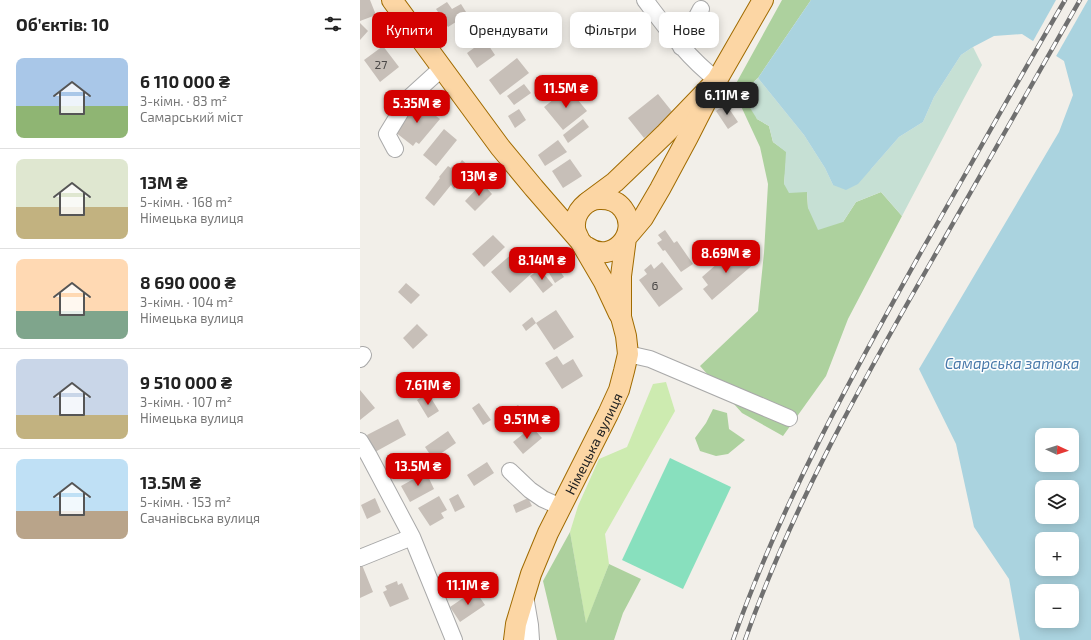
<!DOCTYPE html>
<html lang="uk">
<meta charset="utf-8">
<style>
:root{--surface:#fff;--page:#f6f6f6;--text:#222;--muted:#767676;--line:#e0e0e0;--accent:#d40000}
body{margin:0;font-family:"Exo 2",sans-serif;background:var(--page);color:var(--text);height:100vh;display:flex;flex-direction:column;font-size:15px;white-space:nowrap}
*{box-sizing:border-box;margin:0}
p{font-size:13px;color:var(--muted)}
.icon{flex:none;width:22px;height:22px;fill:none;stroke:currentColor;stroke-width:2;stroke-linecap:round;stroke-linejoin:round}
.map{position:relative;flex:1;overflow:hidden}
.panel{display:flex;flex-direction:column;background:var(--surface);width:360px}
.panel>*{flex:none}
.top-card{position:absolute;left:12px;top:12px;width:380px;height:36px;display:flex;gap:8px}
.needle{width:26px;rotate:93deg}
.buttons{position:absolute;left:675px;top:428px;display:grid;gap:8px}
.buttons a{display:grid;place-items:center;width:44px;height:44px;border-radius:8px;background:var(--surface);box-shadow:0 2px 10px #0003;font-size:20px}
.price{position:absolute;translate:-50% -34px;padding:0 9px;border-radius:8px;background:var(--accent);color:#fff;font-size:13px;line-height:26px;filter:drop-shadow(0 1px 2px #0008)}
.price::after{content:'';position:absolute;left:50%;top:24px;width:12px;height:9px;margin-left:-6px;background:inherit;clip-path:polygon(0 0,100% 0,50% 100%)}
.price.selected{background:#222;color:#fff}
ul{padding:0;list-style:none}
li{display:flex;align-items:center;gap:12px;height:100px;padding:0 16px}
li+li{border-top:1px solid var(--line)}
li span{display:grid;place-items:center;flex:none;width:112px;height:80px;border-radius:8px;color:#555}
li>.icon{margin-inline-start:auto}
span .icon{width:48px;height:48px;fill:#fffc;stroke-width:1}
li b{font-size:17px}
h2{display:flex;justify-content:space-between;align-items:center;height:48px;padding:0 16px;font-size:17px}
.tag{padding:0 14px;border-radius:8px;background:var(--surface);box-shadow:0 2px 10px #0003;font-size:14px;line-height:36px}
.tag.selected{background:var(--accent);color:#fff}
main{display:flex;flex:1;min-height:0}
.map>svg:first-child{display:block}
.grass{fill:#cdebb0}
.forest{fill:#add19e}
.wetland{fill:#c6e0d4}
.pitch{fill:#88e0be}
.water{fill:#aad3df;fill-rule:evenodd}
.pier{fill:#f2efe9}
.building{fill:#c7bfb8}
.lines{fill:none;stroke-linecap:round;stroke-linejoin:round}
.minor-casing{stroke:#a9a9a9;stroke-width:18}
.major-casing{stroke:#a06b00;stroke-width:22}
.minor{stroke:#fff;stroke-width:16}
.major{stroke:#fcd6a4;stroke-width:20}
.rail-casing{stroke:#707070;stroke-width:4.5}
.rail{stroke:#fff;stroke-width:3;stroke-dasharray:9;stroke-linecap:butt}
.labels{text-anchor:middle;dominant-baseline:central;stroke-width:3;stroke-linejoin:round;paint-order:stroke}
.number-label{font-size:12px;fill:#4b4948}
.street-label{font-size:14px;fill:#222;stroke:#fff}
.water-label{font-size:15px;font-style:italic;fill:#4a7aab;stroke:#fff}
</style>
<main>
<section class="panel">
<h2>Об’єктів: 10<svg class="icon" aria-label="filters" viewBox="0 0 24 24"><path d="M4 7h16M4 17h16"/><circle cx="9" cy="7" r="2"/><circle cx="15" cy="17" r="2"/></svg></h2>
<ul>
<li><span style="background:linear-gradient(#a9c7e8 60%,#8fb573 0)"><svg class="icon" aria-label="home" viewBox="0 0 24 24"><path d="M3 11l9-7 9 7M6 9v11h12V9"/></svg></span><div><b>6 110 000 ₴</b><p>3-кімн. · 83 m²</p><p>Самарський міст</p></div></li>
<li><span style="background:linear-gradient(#dfe7d0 60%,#c2b280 0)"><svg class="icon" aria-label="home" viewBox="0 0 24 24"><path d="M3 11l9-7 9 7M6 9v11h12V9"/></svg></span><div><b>13M ₴</b><p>5-кімн. · 168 m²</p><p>Німецька вулиця</p></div></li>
<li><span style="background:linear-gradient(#ffd9b3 65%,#7fa58c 0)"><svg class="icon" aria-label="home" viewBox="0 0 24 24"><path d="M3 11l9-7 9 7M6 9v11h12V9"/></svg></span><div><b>8 690 000 ₴</b><p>3-кімн. · 104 m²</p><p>Німецька вулиця</p></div></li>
<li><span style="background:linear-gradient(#c9d6e8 70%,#c2b280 0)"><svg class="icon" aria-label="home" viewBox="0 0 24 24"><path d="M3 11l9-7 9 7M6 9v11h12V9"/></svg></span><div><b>9 510 000 ₴</b><p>3-кімн. · 107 m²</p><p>Німецька вулиця</p></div></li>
<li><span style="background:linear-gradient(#bfe0f5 65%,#b9a48a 0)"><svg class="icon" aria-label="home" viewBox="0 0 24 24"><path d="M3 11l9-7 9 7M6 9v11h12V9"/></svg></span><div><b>13.5M ₴</b><p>5-кімн. · 153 m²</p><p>Сачанівська вулиця</p></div></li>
</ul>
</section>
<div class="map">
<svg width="731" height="640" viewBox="0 0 731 640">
<rect width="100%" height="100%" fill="#f2efe9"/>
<path class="grass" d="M306,382L315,411L245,534L249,564L226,624L210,532L218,506L239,459L267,447L293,384Z"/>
<path class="forest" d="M422,0H451L398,78L386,89L397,119L409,126L413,142L427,152L424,184L447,192L448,208L483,222L496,202L521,192L542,216L488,319L466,376L423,436L382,413L340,366L398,311L404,253L408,184L400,147L373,89Z
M353,409L367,413L369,429L385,440L368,454L356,456L340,451L335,438L346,423Z
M210,532L226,623L249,564L281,579L263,613L254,640H197L183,581Z"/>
<path class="wetland" d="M613,47L622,65L603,100L542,216L521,192L496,202L483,222L458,230L448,208L447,192L429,193L424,184L426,152L413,142L409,126L397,119L387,103L386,89L398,78L444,135L465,168L473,185L511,169L539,137L563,122L574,97L601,55Z"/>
<path class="pitch" d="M310,458L371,487L323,589L262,560Z"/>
<path class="water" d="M451,0H731V640H660L649,579L614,527L596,444L559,369L699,132L713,95L704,61L662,34L634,36L613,47L601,55L574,97L563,122L539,137L498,184L486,190L473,185L465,168L444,135L398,78ZM682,435H712V465H682ZM682,487H712V517H682ZM682,539H712V569H682ZM682,591H712V621H682Z"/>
<path class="pier" d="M696,0H728L695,58L672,43Z"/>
<path class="building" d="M0,0H10L16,15L0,21Z
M87,2L92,9L101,4L106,12L97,17L99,20L88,27L76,9Z
M0,23L8,31L0,40Z
M125,40L135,55L117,68L107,53Z
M23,46L39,67L20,82L4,60Z
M157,58L169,73L140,95L129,80Z
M164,84L171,93L154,105L147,96Z
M208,88L227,111L203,130L184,107Z
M298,94L314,114L284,138L268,118Z
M56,100L65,108L69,104L75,109L72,113L80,119L59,144L56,142L53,146L35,132Z
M366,104L378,122L368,129L356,111Z
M159,109L166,120L155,128L148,116Z
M223,119L229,127L208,143L203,135Z
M84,129L97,140L76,166L63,155Z
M198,140L207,152L185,166L178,155Z
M210,159L222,176L203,188L192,171Z
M102,160L111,168L94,189L91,185L74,206L65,198L80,178L79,177L88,166L91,168L92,166L96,169Z
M113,169L119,174L110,185L104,180Z
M122,183L132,194L115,211L105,201Z
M305,230L314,243L317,241L333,264L321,272L305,250L303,251L297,243L302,240L298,235Z
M133,235L145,247L124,267L112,254Z
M154,252L173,272L150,293L131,272Z
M385,252L395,263L352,300L343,289L348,285L342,277L366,256L373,263Z
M194,262L204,277L195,283L186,268Z
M302,262L323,289L299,307L279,280L287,274L284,270L291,264L294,269Z
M180,269L193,285L183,293L170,276Z
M46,283L60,295L51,304L38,292Z
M196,310L214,337L194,350L176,323L166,331L162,325L172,317L176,323Z
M57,324L68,335L53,349L43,338Z
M197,356L203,365L213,359L223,376L202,389L185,363Z
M0,390L15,408L0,420Z
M68,393L79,411L68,418L57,400Z
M119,403L131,420L123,425L112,408Z
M158,405L168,417L151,430L141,417Z
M38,419L46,435L15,452L7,435Z
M172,427L182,438L163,454L153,442Z
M88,431L96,443L73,459L65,447Z
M127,462L134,473L114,486L107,475Z
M66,472L74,489L50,502L41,486Z
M98,494L105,507L95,512L89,499Z
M79,496L87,510L81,513L84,518L70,526L58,508Z
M15,498L21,512L7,519L1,505Z
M168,498L172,506L156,513L153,505Z
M2,565L13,592L0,598V566Z
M37,581L38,585L42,583L49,599L30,607L23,592L27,590L25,586Z
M115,590L125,605L100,622L90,607Z"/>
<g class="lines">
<defs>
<path id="minor" d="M285,0C307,29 328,58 357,80
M321,47L341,9
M35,149L27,134L49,98L82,68
M268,354L290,359L429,418
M0,359L3,355
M0,441L9,456L52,537L94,640
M150,471L170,490L183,499L201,507
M0,558L52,537
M165,596L170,625L171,640"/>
<g id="major">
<path d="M32,0L140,147L174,188L220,241C222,243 224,246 227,247C252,265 281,233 263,209C258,202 250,199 241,199C227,198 214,212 215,227C215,232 218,236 220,241L244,282L259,314"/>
<path d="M228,202L255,182L279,159L306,133L357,80L403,0"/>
<path id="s1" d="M154,640L156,624L171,574L188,533L248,414L259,390L264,371L268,354L266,336L261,317V276L266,238L283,218L300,189L328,137L357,80"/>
</g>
</defs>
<use href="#minor" class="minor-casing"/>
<use href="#major" class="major-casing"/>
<use href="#minor" class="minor"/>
<use href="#major" class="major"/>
<defs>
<path id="rail" d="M373,640C421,504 491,377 561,252C609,168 656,84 705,0
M385,640C432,507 501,384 571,262C621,175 670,87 720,0"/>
</defs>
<use href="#rail" class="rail-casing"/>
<use href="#rail" class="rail"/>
</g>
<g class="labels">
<g class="number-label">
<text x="21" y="64">27</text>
<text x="295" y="285">6</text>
</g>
<g class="street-label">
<text stroke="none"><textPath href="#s1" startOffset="213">Німецька вулиця</textPath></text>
</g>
<g class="water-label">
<text x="652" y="363">Самарська затока</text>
</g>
</g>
</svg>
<div class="buttons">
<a><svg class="needle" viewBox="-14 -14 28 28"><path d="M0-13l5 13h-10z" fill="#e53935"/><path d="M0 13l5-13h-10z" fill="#767676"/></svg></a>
<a><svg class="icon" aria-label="layers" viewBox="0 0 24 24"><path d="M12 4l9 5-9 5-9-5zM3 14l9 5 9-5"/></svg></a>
<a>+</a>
<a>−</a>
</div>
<b class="price" style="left:206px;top:109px">11.5M ₴</b>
<b class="price selected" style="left:367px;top:116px">6.11M ₴</b>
<b class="price" style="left:57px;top:124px">5.35M ₴</b>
<b class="price" style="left:119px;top:197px">13M ₴</b>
<b class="price" style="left:366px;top:274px">8.69M ₴</b>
<b class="price" style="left:182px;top:281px">8.14M ₴</b>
<b class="price" style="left:68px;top:406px">7.61M ₴</b>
<b class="price" style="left:167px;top:440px">9.51M ₴</b>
<b class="price" style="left:58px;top:487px">13.5M ₴</b>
<b class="price" style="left:108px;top:606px">11.1M ₴</b>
<div class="top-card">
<a class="tag selected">Купити</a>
<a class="tag">Орендувати</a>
<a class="tag">Фільтри</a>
<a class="tag">Нове</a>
</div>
</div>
</main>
